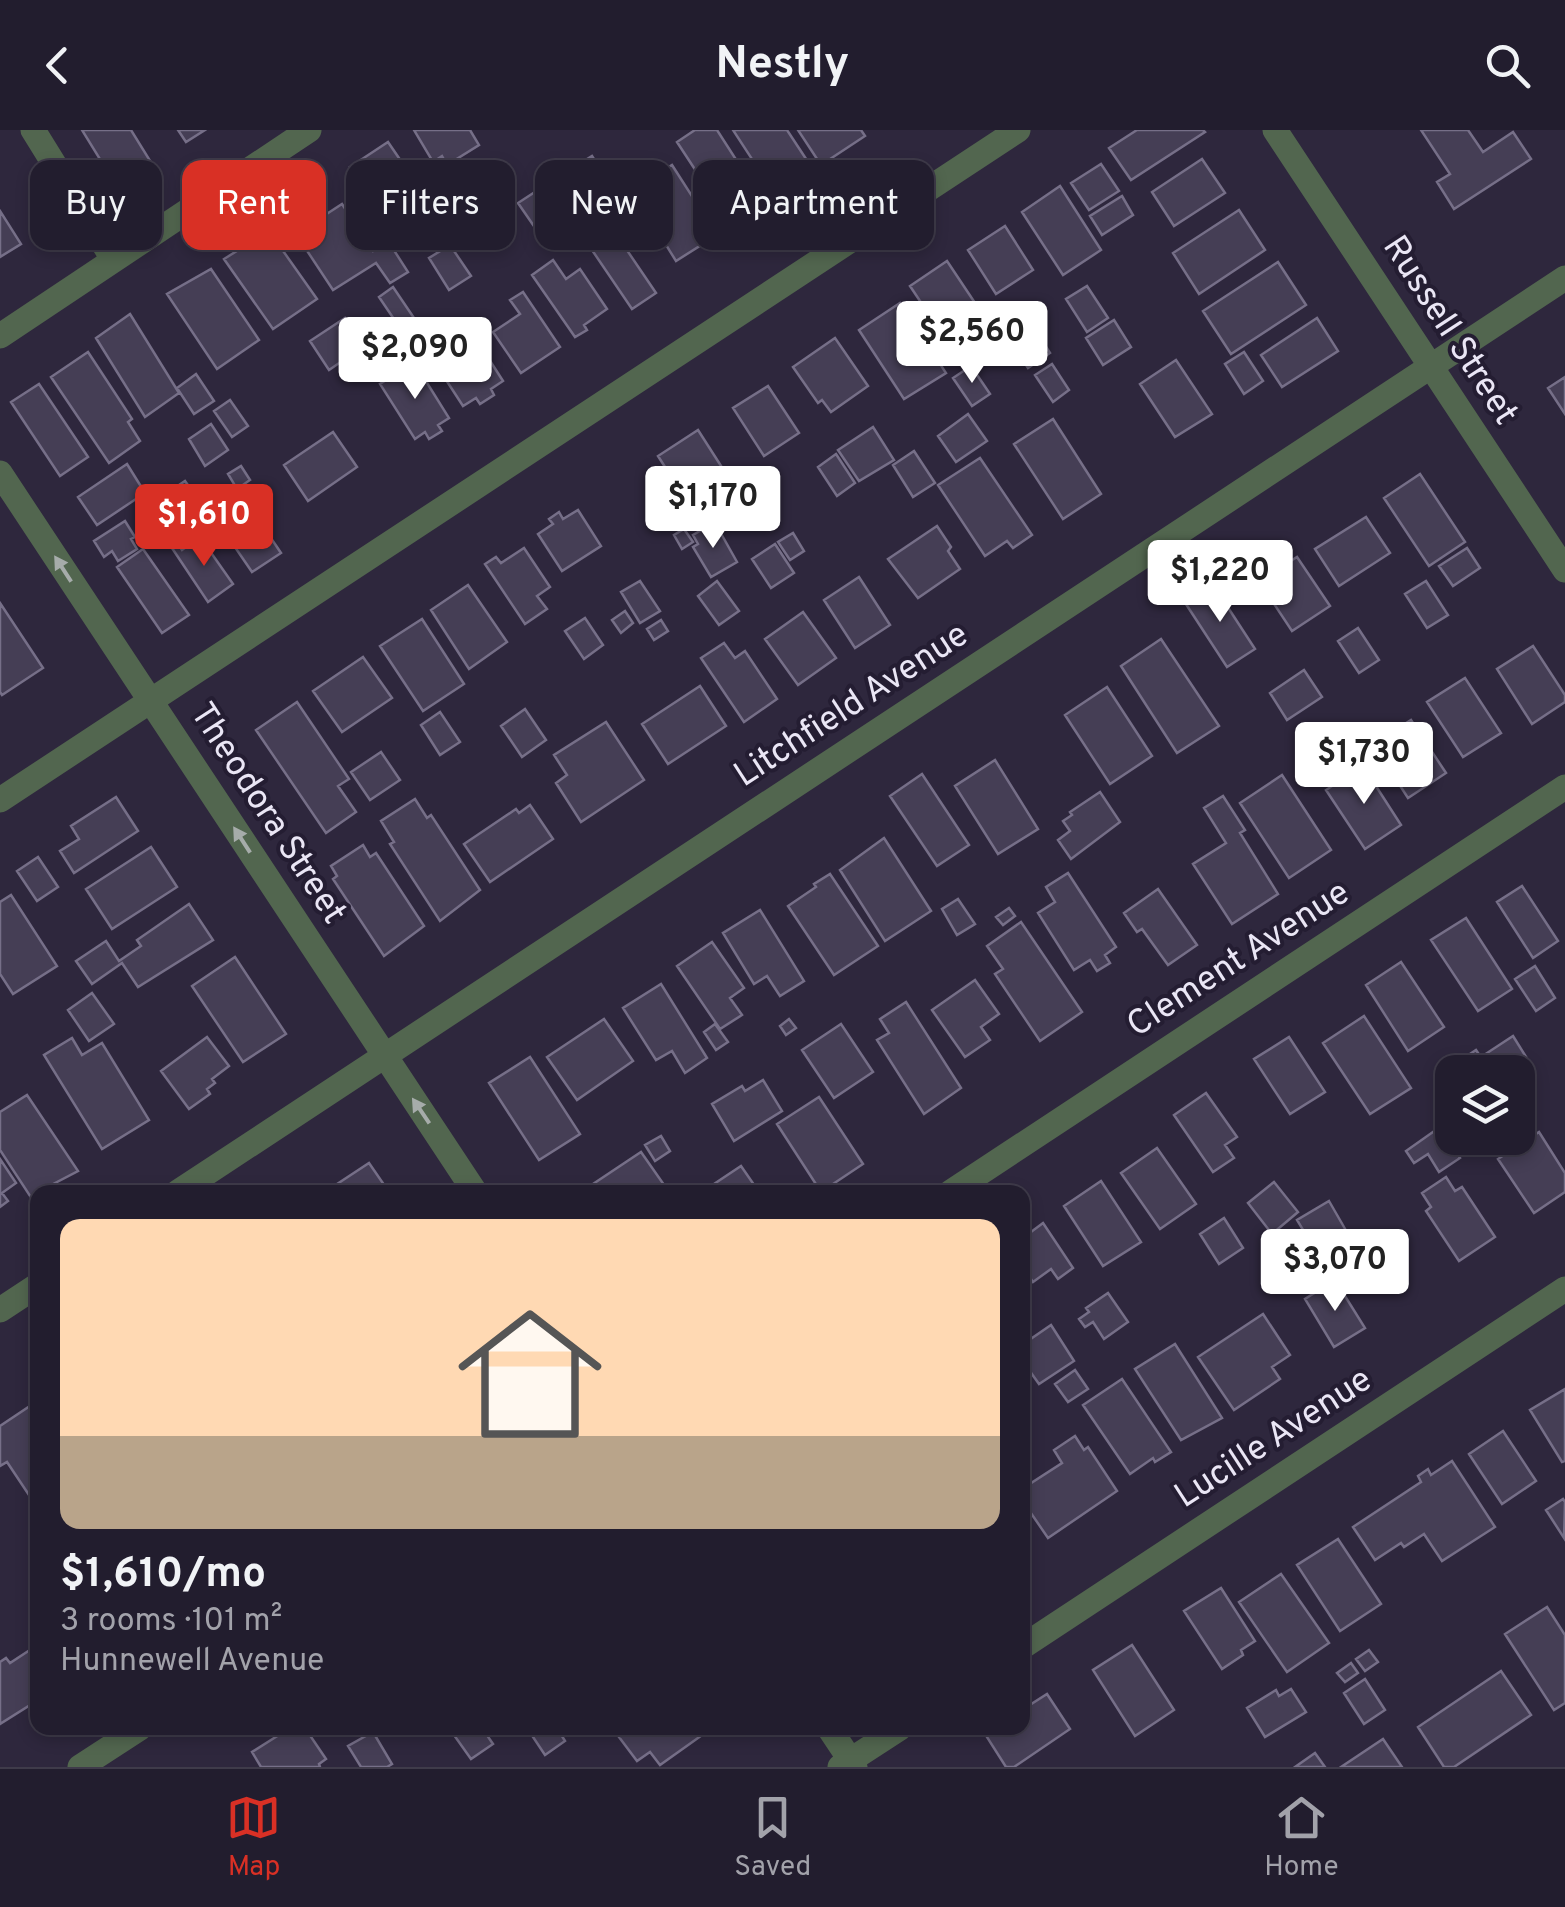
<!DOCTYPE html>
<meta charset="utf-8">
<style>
:root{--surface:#221d2e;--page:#2a2636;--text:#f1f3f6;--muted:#a2a2aa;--line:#3f3b4a;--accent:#d93025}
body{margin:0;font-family:Overpass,sans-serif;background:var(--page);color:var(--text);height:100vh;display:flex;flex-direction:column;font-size:38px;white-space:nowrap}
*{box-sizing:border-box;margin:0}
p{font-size:32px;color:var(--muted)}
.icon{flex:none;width:55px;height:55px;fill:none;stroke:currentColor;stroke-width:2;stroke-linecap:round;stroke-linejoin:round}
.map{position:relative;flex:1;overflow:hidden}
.details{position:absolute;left:30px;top:1055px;width:1000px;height:550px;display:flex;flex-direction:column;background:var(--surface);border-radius:20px;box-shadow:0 5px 15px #0003,0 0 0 2px var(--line)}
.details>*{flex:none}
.top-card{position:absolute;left:30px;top:30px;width:1000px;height:90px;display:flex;gap:20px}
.controls{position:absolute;left:1435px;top:925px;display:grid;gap:20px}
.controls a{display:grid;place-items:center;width:100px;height:100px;border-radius:20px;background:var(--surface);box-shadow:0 5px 15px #0003,0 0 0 2px var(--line);font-size:50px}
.price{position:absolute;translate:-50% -85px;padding:0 22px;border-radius:10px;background:#fff;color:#222;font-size:32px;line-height:65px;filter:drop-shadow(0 2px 5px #0008)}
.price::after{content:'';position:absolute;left:50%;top:60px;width:30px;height:22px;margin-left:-15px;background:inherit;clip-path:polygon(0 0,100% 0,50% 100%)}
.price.current{background:var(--accent);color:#fff}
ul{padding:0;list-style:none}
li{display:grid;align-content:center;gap:20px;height:530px;padding:0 30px}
li span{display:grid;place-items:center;height:310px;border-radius:20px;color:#555}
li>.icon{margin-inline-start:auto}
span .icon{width:180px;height:180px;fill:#fffc;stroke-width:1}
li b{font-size:42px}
.pill{padding:0 35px;border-radius:20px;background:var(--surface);box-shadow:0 5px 15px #0003,0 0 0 2px var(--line);font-size:35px;line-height:90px}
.pill.current{background:var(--accent);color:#fff}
header{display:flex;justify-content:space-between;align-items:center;height:130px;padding:0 30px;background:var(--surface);font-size:45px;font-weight:700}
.tabs{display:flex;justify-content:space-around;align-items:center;height:140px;border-top:2px solid var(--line);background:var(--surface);font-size:28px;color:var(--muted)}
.tabs a{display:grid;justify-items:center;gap:5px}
.tabs .current{color:var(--accent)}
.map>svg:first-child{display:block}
.building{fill:#453e55;stroke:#766f88;stroke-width:2.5}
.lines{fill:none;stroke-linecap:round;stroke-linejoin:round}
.minor{stroke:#52664f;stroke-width:25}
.oneway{fill:#a6acaa}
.labels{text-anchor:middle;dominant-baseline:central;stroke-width:8;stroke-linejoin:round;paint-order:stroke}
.street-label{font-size:35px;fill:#eae6f5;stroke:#241d32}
</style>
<header><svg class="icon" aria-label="back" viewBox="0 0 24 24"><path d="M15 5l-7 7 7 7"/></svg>Nestly<svg class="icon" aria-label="search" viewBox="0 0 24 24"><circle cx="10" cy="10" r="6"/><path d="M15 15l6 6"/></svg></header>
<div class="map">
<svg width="1565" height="1637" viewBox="0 0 1565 1637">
<rect width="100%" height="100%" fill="#2e273d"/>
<path class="building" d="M82,0H131L157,42L122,65Z
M178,0H205L186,12Z
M414,0H470L479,15L447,35L442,26L433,32Z
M695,0H717L762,70L742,84L745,88L732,96L677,12Z
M733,0H787L814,41L776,66Z
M798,0H861L865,6L821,35Z
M1137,0H1203L1205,2L1131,50L1109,18Z
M1421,0H1468L1483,22L1513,2L1531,29L1454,79L1437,52L1450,44Z
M388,12L433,78L392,104L350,37Z
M592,26L612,57L582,76L562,45Z
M1202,29L1225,63L1174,96L1152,62Z
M1101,34L1119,61L1089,80L1071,53Z
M672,35L717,105L676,131L632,60Z
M497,46L510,64L492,77L479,59Z
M1060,56L1101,120L1063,145L1022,82Z
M538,60L557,89L538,102L518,73Z
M1122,66L1133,85L1102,105L1090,86Z
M342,74L373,121L388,111L408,142L390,153L376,133L333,160L296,104Z
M1239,80L1265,120L1199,164L1173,123Z
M0,81L21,114L0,127Z
M1005,96L1033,140L996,164L968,120Z
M269,101L317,169L273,199L224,129Z
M616,104L656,163L632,179L592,120Z
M450,115L471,146L449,160L429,128Z
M553,130L566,149L580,139L607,179L584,195L587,200L575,207L532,145Z
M947,131L977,176L940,201L910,156Z
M1278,132L1306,175L1231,224L1203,181Z
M211,139L259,210L217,239L167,164Z
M1087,156L1108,188L1087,202L1066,169Z
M393,157L416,191L402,201L379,167Z
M523,162L560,217L521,243L493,202L520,184L510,170Z
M900,173L946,243L904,269L859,200Z
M130,184L179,263L145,287L96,208Z
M345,188L364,216L329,240L310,211Z
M1317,188L1338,221L1282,257L1261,225Z
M1029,190L1050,223L1028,238L1006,205Z
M1114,190L1131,217L1103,235L1086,208Z
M835,208L868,256L831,282L822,270L818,273L793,237Z
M476,209L503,251L491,259L494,265L480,274L476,268L463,276L437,236Z
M88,222L132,289L128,292L140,311L109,333L51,247Z
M1244,222L1263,251L1244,264L1225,234Z
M1176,230L1212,284L1175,307L1140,254Z
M414,232L449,288L438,295L442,301L429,309L425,302L415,309L380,254Z
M1052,234L1069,260L1053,272L1035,245Z
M971,236L990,264L972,276L953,248Z
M196,244L214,271L194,284L177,258Z
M1565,247V284L1548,258Z
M39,254L88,327L60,346L11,272Z
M768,256L799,303L764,326L733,278Z
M230,270L248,296L232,307L214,281Z
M968,284L987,311L956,332L938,306Z
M1053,289L1101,364L1063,389L1014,314Z
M211,294L228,320L205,336L189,309Z
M873,297L894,330L859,351L838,320Z
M698,300L730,350L690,376L658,326Z
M333,302L357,337L308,371L284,335Z
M914,321L935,353L913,367L893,335Z
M836,324L855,353L837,366L818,337Z
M980,328L1032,405L1013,418L1007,411L985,426L938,355Z
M127,334L145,363L97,395L78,367Z
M241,336L250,350L237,359L228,344Z
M1420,344L1465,412L1429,436L1384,368Z
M185,351L203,376L187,386L170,361Z
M248,374L281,423L252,442L213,385L224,377L230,386Z
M578,380L601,416L562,441L538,404L553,394L549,389L559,382L563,389Z
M1366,387L1390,423L1339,456L1315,419Z
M125,391L135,407L131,409L137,419L118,431L112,421L104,427L94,411Z
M712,394L716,402L719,400L737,432L711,447L693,417L698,414L693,405Z
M937,396L951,417L948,421L960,439L918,468L888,429Z
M684,399L693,412L682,419L674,405Z
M793,403L804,421L790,430L778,412Z
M200,407L233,454L208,472L172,418L178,414L182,420Z
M775,414L794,443L771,458L752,429Z
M524,418L550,457L537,466L547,479L525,494L485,434L496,427L501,433Z
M1467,418L1480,438L1453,456L1439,436Z
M143,419L189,485L162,503L117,437Z
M1297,427L1330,476L1292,501L1259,451Z
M859,447L890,495L855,518L824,470Z
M640,451L660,481L640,493L621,462Z
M717,451L739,481L719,495L698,466Z
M1426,451L1448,485L1427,498L1405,464Z
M1212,453L1255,519L1227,537L1184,471Z
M468,455L507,512L469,539L431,480Z
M0,473L43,538L2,565L0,562Z
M625,481L633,493L621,503L612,490Z
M803,482L836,528L798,555L765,509Z
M585,488L603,515L584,529L565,501Z
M422,489L464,554L423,581L380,516Z
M661,490L668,501L654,510L647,499Z
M1358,498L1379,530L1359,543L1338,511Z
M1161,509L1219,596L1177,623L1121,536Z
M724,513L735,528L745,521L777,569L744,592L701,528Z
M1533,516L1565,565V572L1532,594L1497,539Z
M363,527L392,568L342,602L313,561Z
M1304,540L1322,567L1287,590L1270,563Z
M1465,548L1501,603L1463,627L1427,572Z
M700,556L726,596L668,634L642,594Z
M1107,557L1152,626L1110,654L1065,585Z
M297,572L349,649L338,656L356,682L326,703L256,600Z
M525,579L546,610L522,627L501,596Z
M440,582L460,612L440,625L421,595Z
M1411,590L1446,643L1408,668L1373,614Z
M606,592L644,650L581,692L556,653L567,645L554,625Z
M381,622L400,650L370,670L351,642Z
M995,630L1038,699L998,724L955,656Z
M1363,636L1401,695L1365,719L1326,660Z
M922,644L969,715L937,736L890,666Z
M1282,645L1331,720L1289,748L1240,673Z
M1100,662L1120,692L1071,729L1058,710L1070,701L1063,691L1072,685L1070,682Z
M1223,666L1245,700L1240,703L1278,764L1232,794L1193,734L1226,713L1204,678Z
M116,667L138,701L74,743L60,721L79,709L71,696Z
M415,669L427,688L431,685L480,760L440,791L390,714L394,712L381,691Z
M530,675L553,709L490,752L464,714L516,679L519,683Z
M884,708L931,781L885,811L840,740Z
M363,715L370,727L376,723L424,796L384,826L333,749L337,746L331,736Z
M151,717L177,757L112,799L86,759Z
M38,727L58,757L37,771L17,741Z
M1068,743L1116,817L1105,825L1110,833L1097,841L1090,830L1074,840L1038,783L1055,772L1046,757Z
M830,744L878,816L834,845L788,776L816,757L814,754Z
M1522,756L1558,811L1533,828L1497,772Z
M1158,759L1197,815L1168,835L1142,799L1137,802L1124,783Z
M11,765L57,836L13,864L0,844V772Z
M958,769L975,794L957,805L942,779Z
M189,774L213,810L138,857L122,833L92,854L76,831L106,811L119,831L141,816L137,810Z
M1009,778L1015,786L1003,795L996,787Z
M760,780L804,851L780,866L767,846L754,854L723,803Z
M1466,788L1512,859L1478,881L1431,810Z
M1021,792L1082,882L1040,911L995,844L1003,839L987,816Z
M712,812L744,858L730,868L742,885L720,899L677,836Z
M235,827L286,904L243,932L192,856Z
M1401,832L1444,897L1408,921L1366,855Z
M1535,836L1555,868L1536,881L1515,849Z
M975,850L999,884L981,897L990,910L965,927L932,880Z
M661,854L707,928L685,943L672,921L656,930L623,878Z
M92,863L114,894L89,911L68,880Z
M906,872L961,958L924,984L877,910L889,903L880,889Z
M1364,886L1411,958L1370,984L1323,913Z
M604,889L633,931L577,970L547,927Z
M789,889L796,898L786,905L780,896Z
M715,894L728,912L716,920L704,902Z
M841,894L873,942L834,968L802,920Z
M1513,906L1528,930L1508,942H1496L1484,925Z
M207,907L229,936L212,949L215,953L207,959L210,964L189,979L161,941Z
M1289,907L1325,962L1290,984L1254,929Z
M72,908L82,925L102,913L149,990L102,1019L44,925Z
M1476,920L1491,942H1452V950L1446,940Z
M530,927L580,1004L539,1030L489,953Z
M763,950L782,981L734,1011L712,974L742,956L745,961Z
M1206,963L1237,1007L1225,1015L1234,1028L1213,1042L1174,985Z
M27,965L78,1041L38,1062L32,1069L0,1020V982Z
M819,967L863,1034L821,1062L777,994Z
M1440,997L1460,1028L1439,1042L1428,1024L1414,1033L1406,1021Z
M1539,1002L1565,1043V1062L1534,1083L1498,1029Z
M661,1006L670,1021L655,1031L645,1015Z
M1460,1008H1491L1469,1022Z
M1157,1018L1196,1074L1160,1099L1121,1043Z
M641,1022L669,1062H581Z
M0,1029L16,1053L2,1063L8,1071L0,1077Z
M369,1033L389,1062H325Z
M741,1036L759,1062H702Z
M1446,1047L1455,1061L1462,1057L1495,1107L1459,1131L1426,1081L1431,1077L1422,1063Z
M1101,1051L1141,1112L1103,1136L1064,1076Z
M1274,1052L1298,1082L1272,1104L1248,1073Z
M1329,1071L1348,1104L1317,1123L1297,1090Z
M1224,1088L1243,1118L1219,1134L1200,1104Z
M1043,1093L1073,1138L1058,1149L1051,1139L1033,1152L1022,1136V1099L1027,1096L1031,1102Z
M1335,1150L1365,1198L1334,1217L1305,1169Z
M1108,1163L1128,1192L1104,1209L1093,1192L1085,1197L1079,1189L1089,1182L1086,1178Z
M1263,1184L1290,1225L1272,1237L1280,1249L1234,1280L1198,1227Z
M1051,1195L1074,1231L1039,1254L1022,1230V1215Z
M1175,1214L1222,1288L1181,1310L1135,1239Z
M1075,1240L1088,1259L1068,1272L1055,1254Z
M1122,1249L1171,1322L1155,1332L1153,1328L1130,1344L1083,1275Z
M1565,1259V1331L1562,1332L1530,1280Z
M30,1276L38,1286V1368L33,1371L7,1332L0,1336V1296Z
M1503,1301L1536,1351L1502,1374L1469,1324Z
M1075,1306L1084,1320L1088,1317L1117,1361L1048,1408L1022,1370V1359L1062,1333L1054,1320Z
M1452,1331L1495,1397L1442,1431L1424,1404L1404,1417L1401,1413L1375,1430L1353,1397L1421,1352L1418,1346L1428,1339L1431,1345Z
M1563,1369L1565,1372L1564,1408L1546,1380Z
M1338,1409L1381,1474L1340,1501L1297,1435Z
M1281,1444L1329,1513L1287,1542L1239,1472Z
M1221,1458L1255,1511L1241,1520L1243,1525L1222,1539L1184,1481Z
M1547,1477L1565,1505V1573L1554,1580L1505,1504Z
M1132,1515L1174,1580L1135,1606L1093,1540Z
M36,1516L38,1570L0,1594V1532L6,1528L10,1533Z
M1369,1520L1378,1532L1365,1541L1356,1529Z
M1351,1533L1358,1543L1345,1552L1337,1543Z
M1501,1541L1531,1585L1454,1637H1444L1418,1597Z
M1365,1549L1385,1580L1364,1594L1344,1563Z
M1291,1559L1306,1582L1265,1607L1247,1578L1276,1560L1279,1566Z
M1047,1564L1070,1599L1014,1637H1006L985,1604L995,1598H1022V1580Z
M290,1598H305L326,1629L319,1634L320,1637H261L252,1622Z
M449,1598H482L493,1614L471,1629Z
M527,1598H557L565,1611L545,1625Z
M632,1598H712L660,1635L650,1622L637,1631L619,1607Z
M373,1602L392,1634L387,1637H361L348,1616Z
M1383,1609L1402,1637H1341Z
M1315,1623L1325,1637H1295Z"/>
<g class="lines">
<path class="minor" d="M33,0L113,129
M1275,0L1565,440
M0,206L309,0
M0,343L475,1062
M0,670L1018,0
M178,1062L1565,148
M951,1062L1565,657
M0,1180L38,1155
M1022,1517L1565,1159
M829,1598L855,1637
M80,1637L140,1598
M840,1637L900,1598"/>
</g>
<defs><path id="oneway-solid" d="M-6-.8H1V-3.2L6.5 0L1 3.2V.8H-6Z" transform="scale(2.5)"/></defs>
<g class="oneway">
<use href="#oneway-solid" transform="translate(63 439) rotate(-123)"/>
<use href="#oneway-solid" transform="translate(242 710) rotate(-123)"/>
<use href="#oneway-solid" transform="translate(421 981) rotate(-124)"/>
</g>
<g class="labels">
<g class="street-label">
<text transform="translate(1449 201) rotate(57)">Russell Street</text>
<text transform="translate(852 576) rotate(-33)">Litchfield Avenue</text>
<text transform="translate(267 684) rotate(57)">Theodora Street</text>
<text transform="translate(1239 830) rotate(-33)">Clement Avenue</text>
<text transform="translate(1274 1309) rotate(-33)">Lucille Avenue</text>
</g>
</g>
</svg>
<div class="controls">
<a><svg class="icon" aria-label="layers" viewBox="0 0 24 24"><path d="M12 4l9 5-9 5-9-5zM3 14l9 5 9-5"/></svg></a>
</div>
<b class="price" style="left:972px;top:256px">$2,560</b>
<b class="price" style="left:415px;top:272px">$2,090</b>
<b class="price" style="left:713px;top:421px">$1,170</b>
<b class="price current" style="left:204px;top:439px">$1,610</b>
<b class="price" style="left:1220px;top:495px">$1,220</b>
<b class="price" style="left:1364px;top:677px">$1,730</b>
<b class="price" style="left:1335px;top:1184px">$3,070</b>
<div class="top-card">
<a class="pill">Buy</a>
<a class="pill current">Rent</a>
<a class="pill">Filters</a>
<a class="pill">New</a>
<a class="pill">Apartment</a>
</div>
<section class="details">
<ul>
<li><span style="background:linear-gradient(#ffd9b3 70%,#b9a48a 0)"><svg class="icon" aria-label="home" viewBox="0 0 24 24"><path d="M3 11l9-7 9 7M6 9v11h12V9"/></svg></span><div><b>$1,610/mo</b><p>3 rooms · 101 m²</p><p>Hunnewell Avenue</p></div></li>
</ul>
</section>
</div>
<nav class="tabs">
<a class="current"><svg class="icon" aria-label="map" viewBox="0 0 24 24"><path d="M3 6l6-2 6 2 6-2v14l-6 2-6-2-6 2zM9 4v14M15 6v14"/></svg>Map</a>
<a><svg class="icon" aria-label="saved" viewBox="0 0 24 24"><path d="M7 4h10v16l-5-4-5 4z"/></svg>Saved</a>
<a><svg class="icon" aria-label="home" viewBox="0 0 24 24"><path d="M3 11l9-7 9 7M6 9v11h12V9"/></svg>Home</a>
</nav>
